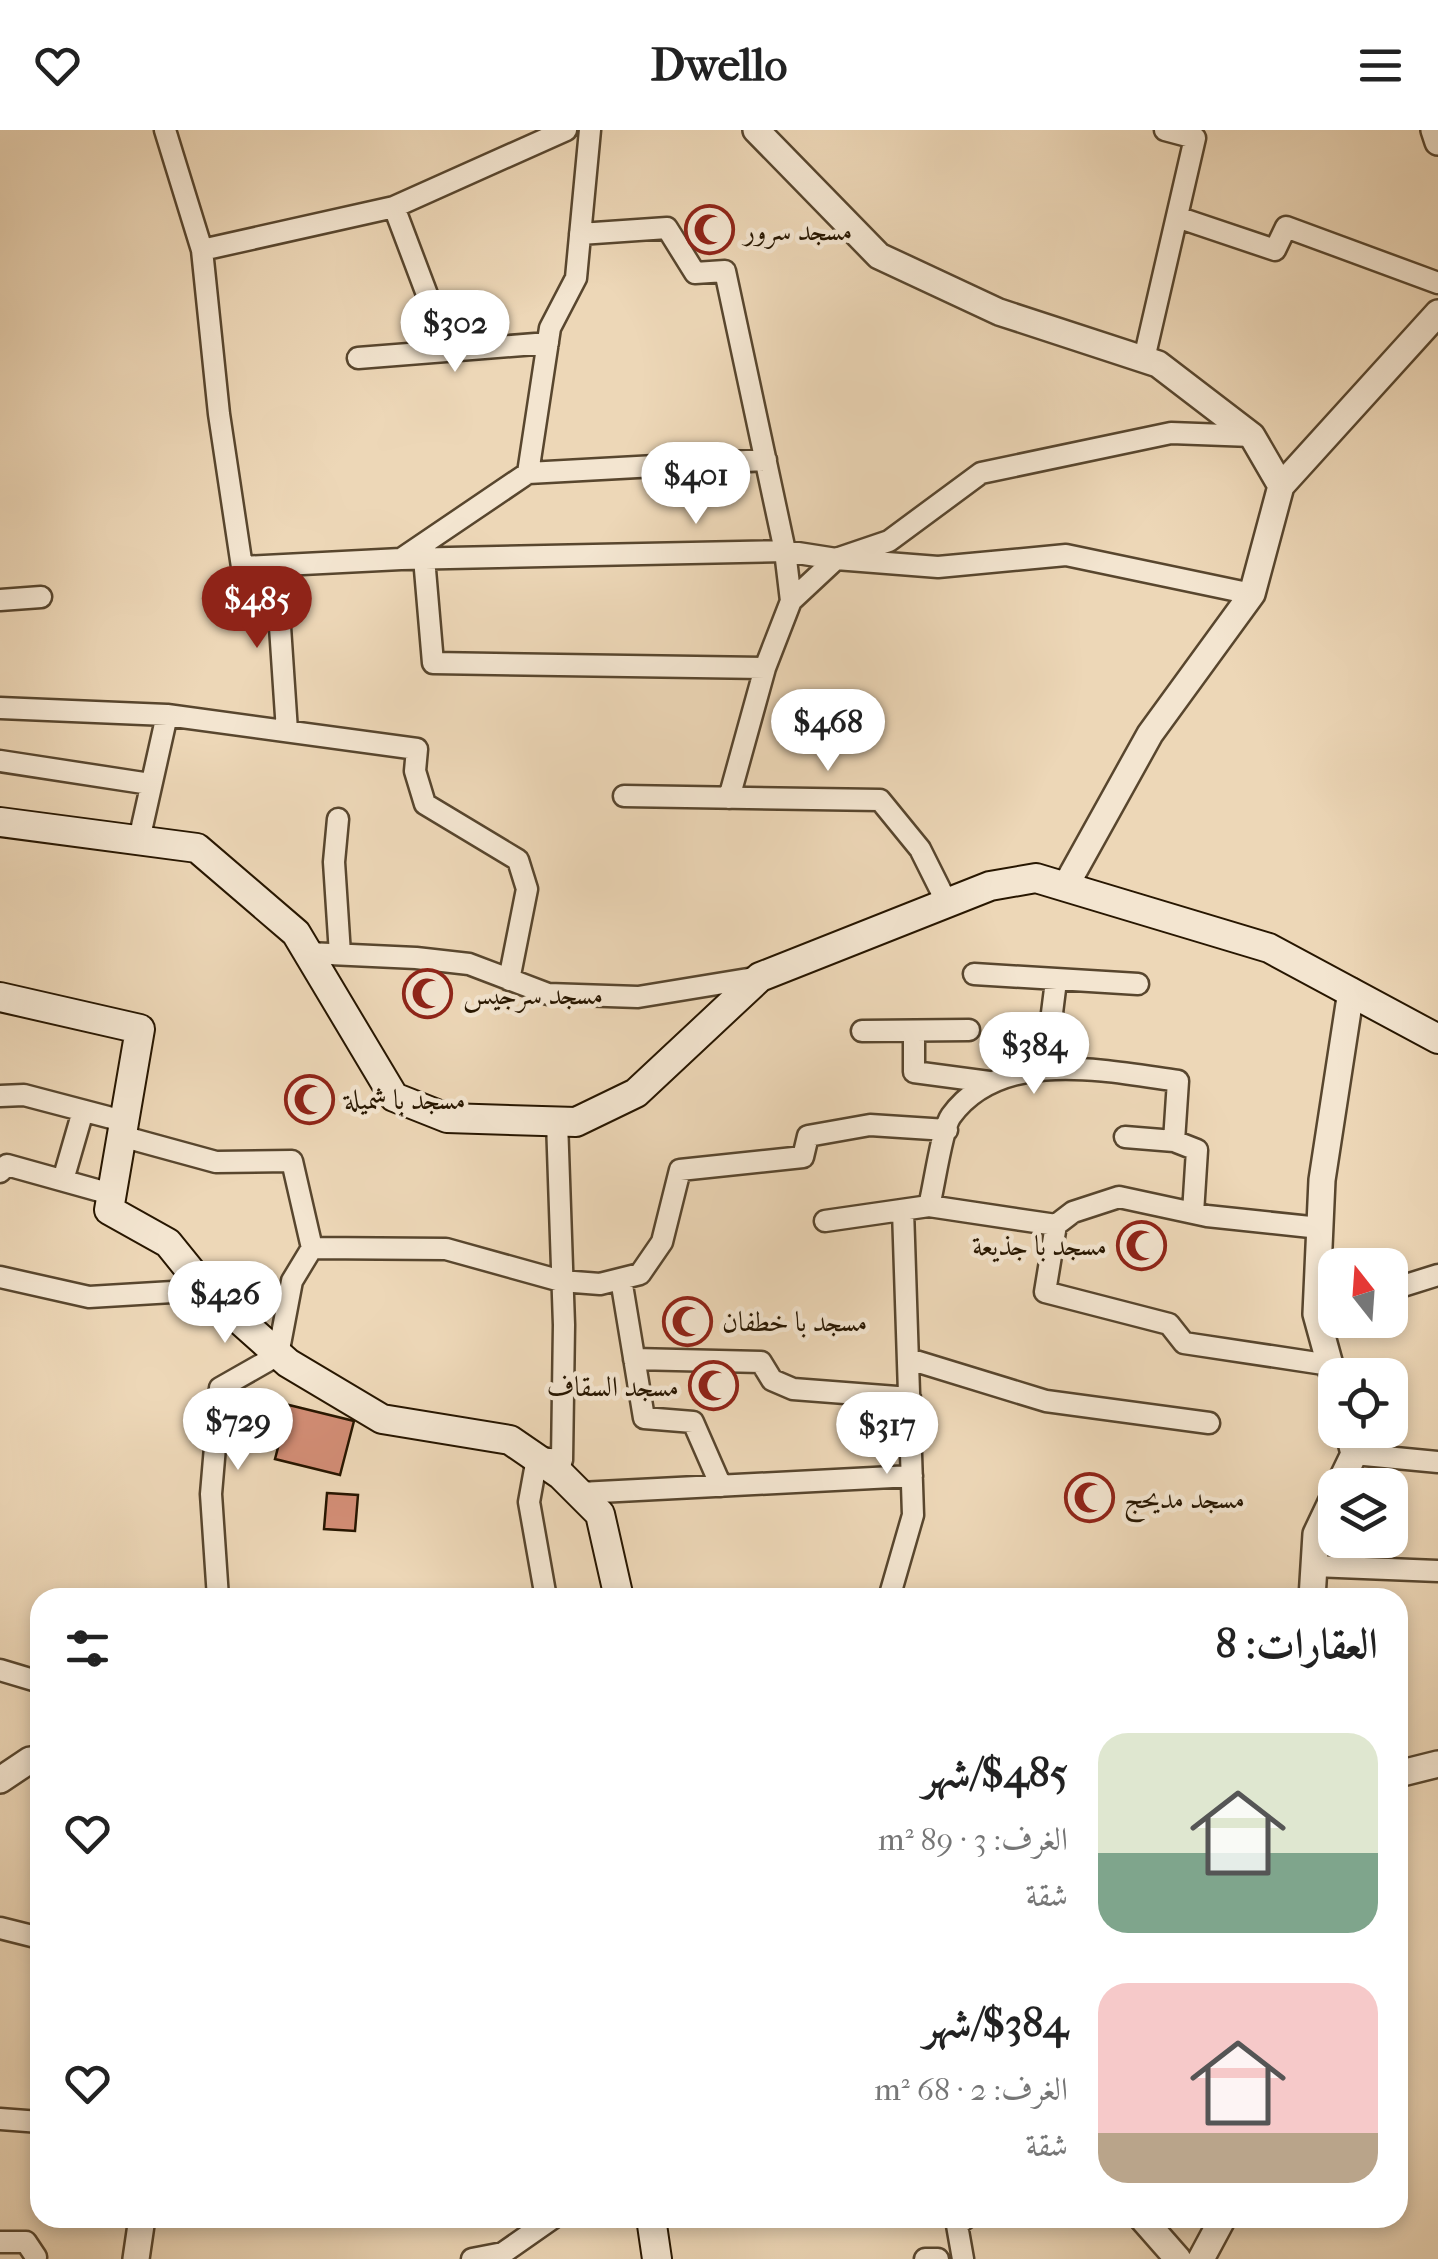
<!DOCTYPE html>
<html lang="ar">
<meta charset="utf-8">
<style>
:root{--surface:#fff;--page:#f2f2f2;--text:#222;--muted:#767676;--accent:#8f2418}
body{margin:0;font-family:"IM FELL French Canon",Amiri,serif;background:var(--page);color:var(--text);direction:rtl;height:100vh;display:flex;flex-direction:column;font-size:38px;white-space:nowrap}
*{box-sizing:border-box;margin:0}
p{font-size:32px;color:var(--muted)}
.icon{flex:none;width:55px;height:55px;fill:none;stroke:currentColor;stroke-width:2;stroke-linecap:round;stroke-linejoin:round}
.map{position:relative;flex:1;overflow:hidden;direction:ltr}
.drawer{position:absolute;left:30px;top:1458px;width:1378px;height:640px;display:flex;flex-direction:column;background:var(--surface);border-radius:30px;box-shadow:0 5px 15px #0003;direction:rtl}
.drawer>*{flex:none}
.needle{width:65px;rotate:343deg}
.tools{position:absolute;left:1318px;top:1118px;display:grid;gap:20px}
.tools a{display:grid;place-items:center;width:90px;height:90px;border-radius:20px;background:var(--surface);box-shadow:0 5px 15px #0003;font-size:50px}
.price{position:absolute;translate:-50% -85px;padding:0 22px;border-radius:35px;background:#fff;color:#222;font-size:32px;line-height:65px;filter:drop-shadow(0 2px 5px #0008)}
.price::after{content:'';position:absolute;left:50%;top:60px;width:30px;height:22px;margin-left:-15px;background:inherit;clip-path:polygon(0 0,100% 0,50% 100%)}
.price.selected{background:var(--accent);color:#fff}
ul{padding:0;list-style:none}
li{display:flex;align-items:center;gap:30px;height:250px;padding:0 30px}
li span{display:grid;place-items:center;flex:none;width:280px;height:200px;border-radius:30px;color:#555}
li>.icon{margin-inline-start:auto}
span .icon{width:120px;height:120px;fill:#fffc;stroke-width:1}
li b{font-size:42px}
h2{display:flex;justify-content:space-between;align-items:center;height:120px;padding:0 30px;font-size:42px}
header{display:flex;justify-content:space-between;align-items:center;height:130px;padding:0 30px;background:var(--surface);font-size:45px;font-weight:700}
.map>svg:first-child{display:block}
.building{fill:#d28d75;stroke:#271600;stroke-width:2.5}
.lines{fill:none;stroke-linecap:round;stroke-linejoin:round}
.minor-casing{stroke:#58462e;stroke-width:25}
.tertiary-casing{stroke:#58462e;stroke-width:30}
.secondary-casing{stroke:#271600;stroke-width:32}
.minor{stroke:#f3e5d0;stroke-width:20}
.tertiary{stroke:#f3e5d0;stroke-width:25}
.secondary{stroke:#f3e5d0;stroke-width:28}
.labels{text-anchor:middle;dominant-baseline:central;stroke-width:9;stroke-linejoin:round;paint-order:stroke}
.poi-label{font-size:28px;fill:#271600;stroke:#f3e5d0;text-anchor:start}
</style>
<header><svg class="icon" aria-label="menu" viewBox="0 0 24 24"><path d="M4 6h16M4 12h16M4 18h16"/></svg>Dwello<svg class="icon" aria-label="heart" viewBox="0 0 24 24"><path d="M12 20l-8-8c-3-5 5-10 8-4 3-6 11-1 8 4z"/></svg></header>
<div class="map">
<svg width="1438" height="2129" viewBox="0 0 1438 2129">
<rect width="100%" height="100%" fill="#edd7b7"/>
<filter id="stains"><feTurbulence type="fractalNoise" baseFrequency=".002" numOctaves="4"/><feColorMatrix values="0 0 0 0 .2 0 0 0 0 .09 0 0 0 0 .02 0 0 0 .5 -.17"/></filter>
<radialGradient id="worn" r=".72"><stop offset=".6" stop-color="#630" stop-opacity="0"/><stop offset="1" stop-color="#630" stop-opacity=".3"/></radialGradient>
<path class="building" d="M289,1275L354,1291L340,1345L275,1329Z
M327,1363L358,1365L355,1401L324,1399Z"/>
<g class="lines">
<defs>
<path id="minor" d="M165,0L202,120L219,284L242,437L401,429L785,421L836,429L938,437L1066,425L1252,464
M394,77L448,220
M1177,87L1275,120L1286,97L1438,153
M580,104L667,98L695,143L725,141L785,421L791,471
M202,120L394,77L566,0
M358,228L548,213
M1144,229L1195,8L1165,0
M528,343L550,198L576,148L590,0
M424,428L433,533L765,538L791,471L836,429L889,411L981,343L1171,303L1252,306
M401,429L528,343L766,330
M276,437L287,601
M0,470L41,467
M0,578L167,585L417,619L415,641L425,674L518,730L527,759L509,850
M0,631L150,654
M624,666L880,670L920,719L947,773
M729,668L765,538
M338,689L334,732L340,824
M139,710L167,585
M308,823L416,828L469,834L548,864L638,867L760,847
M974,844L1138,854
M862,901L969,900
M914,901V942L989,952
M1045,939L1056,851
M0,966L24,965L123,991
M121,1006L216,1032L292,1031L312,1118
M1125,1007L1174,1011L1197,1020L1193,1083
M0,1042L7,1035L111,1064
M63,1050L83,981
M929,1076C934,1057 942,998 951,986C1001,917 1107,941 1178,951L1174,1011
M825,1091L929,1076L1056,1095L1073,1082L1119,1067L1207,1086L1320,1098
M1056,1095L1045,1162L1169,1194L1184,1213L1330,1235
M0,1147L89,1167L206,1160
M621,1149L644,1288L693,1292L721,1356
M1390,1160L1438,1145
M634,1229L761,1232L772,1250L793,1259L910,1268
M909,1229L1046,1271L1209,1293
M1354,1324L1438,1332
M580,1363L912,1346
M1314,1436L1438,1441
M218,1468L211,1364L220,1258L278,1225L292,1151L312,1118L446,1119L561,1151L600,1154L640,1144L662,1112L680,1040L803,1027L808,1006L870,995L947,1000
M546,1468L529,1372L537,1328L562,1330L564,1195L557,991
M889,1468L913,1385L903,1080
M0,1540L40,1552
M0,1798L40,1808
M0,1989L40,1992
M0,2112H26L36,2127
M472,2129L503,2123L553,2088
M925,2129H938
M963,2129L957,2095L966,2088"/>
<path id="tertiary" d="M756,0L879,126L999,182L1158,234L1252,306L1281,356L1252,464L1150,604L1065,757
M1434,0L1438,12
M1281,356L1438,183
M1335,1253L1316,1184L1322,1050L1351,861
M1339,1355L1354,1324L1348,1300
M1312,1468L1316,1404L1335,1364
M1398,1644L1438,1634
M0,1650L30,1630L40,1631
M1142,2088L1178,2129
M136,2129L142,2088
M1201,2129L1223,2088"/>
<path id="secondary" d="M0,692L197,718L296,803L394,967L447,988L576,992L636,963L760,847L990,756L1036,748L1269,818L1438,909
M0,867L140,899L109,1080L168,1113L206,1160L288,1233L382,1289L510,1310L561,1345L600,1384L619,1468
M651,2088L657,2129"/>
</defs>
<use href="#minor" class="minor-casing"/>
<use href="#tertiary" class="tertiary-casing"/>
<use href="#secondary" class="secondary-casing"/>
<use href="#minor" class="minor"/>
<use href="#tertiary" class="tertiary"/>
<use href="#secondary" class="secondary"/>
</g>
<defs>
<symbol id="mosque-ring" viewBox="-11 -11 22 22"><circle r="9.5" fill="#f3e5d0" stroke="#8f2418" stroke-width="1.5"/><path d="M3.5-4.9A6 6 0 1 0 3.5 4.9A5 5 0 1 1 3.5-4.9Z" fill="#8f2418"/></symbol>
</defs>
<g fill-rule="evenodd">
<use href="#mosque-ring" x="682" y="72" width="55" height="55"/>
<use href="#mosque-ring" x="400" y="836" width="55" height="55"/>
<use href="#mosque-ring" x="282" y="942" width="55" height="55"/>
<use href="#mosque-ring" x="1114" y="1088" width="55" height="55"/>
<use href="#mosque-ring" x="660" y="1164" width="55" height="55"/>
<use href="#mosque-ring" x="686" y="1228" width="55" height="55"/>
<use href="#mosque-ring" x="1062" y="1340" width="55" height="55"/>
</g>
<g class="labels">
<g class="poi-label">
<text x="744" y="100">مسجد سرور</text>
<text x="463" y="864">مسجد سرجيس</text>
<text x="344" y="969">مسجد با شميلة</text>
<text x="1107" y="1115" text-anchor="end">مسجد با جذيعة</text>
<text x="722" y="1191">مسجد با خطفان</text>
<text x="679" y="1256" text-anchor="end">مسجد السقاف</text>
<text x="1124" y="1368">مسجد مديحج</text>
</g>
</g>
<rect width="100%" height="100%" filter="url(#stains)"/>
<rect width="100%" height="100%" fill="url(#worn)"/>
</svg>
<div class="tools">
<a><svg class="needle" viewBox="-14 -14 28 28"><path d="M0-13l5 13h-10z" fill="#e53935"/><path d="M0 13l5-13h-10z" fill="#767676"/></svg></a>
<a><svg class="icon" aria-label="locate" viewBox="0 0 24 24"><circle cx="12" cy="12" r="6"/><path d="M12 2v4M12 18v4M2 12h4M18 12h4"/></svg></a>
<a><svg class="icon" aria-label="layers" viewBox="0 0 24 24"><path d="M12 4l9 5-9 5-9-5zM3 14l9 5 9-5"/></svg></a>
</div>
<b class="price" style="left:455px;top:245px">$302</b>
<b class="price" style="left:696px;top:397px">$401</b>
<b class="price selected" style="left:257px;top:521px">$485</b>
<b class="price" style="left:828px;top:644px">$468</b>
<b class="price" style="left:1034px;top:967px">$384</b>
<b class="price" style="left:225px;top:1216px">$426</b>
<b class="price" style="left:238px;top:1343px">$729</b>
<b class="price" style="left:887px;top:1347px">$317</b>
<section class="drawer">
<h2>العقارات: 8<svg class="icon" aria-label="filters" viewBox="0 0 24 24"><path d="M4 7h16M4 17h16"/><circle cx="9" cy="7" r="2"/><circle cx="15" cy="17" r="2"/></svg></h2>
<ul>
<li><span style="background:linear-gradient(#dfe7d0 60%,#7fa58c 0)"><svg class="icon" aria-label="home" viewBox="0 0 24 24"><path d="M3 11l9-7 9 7M6 9v11h12V9"/></svg></span><div><b>$485/شهر</b><p>الغرف: 3 · 89 m²</p><p>شقة</p></div><svg class="icon" aria-label="heart" viewBox="0 0 24 24"><path d="M12 20l-8-8c-3-5 5-10 8-4 3-6 11-1 8 4z"/></svg></li>
<li><span style="background:linear-gradient(#f6c9c9 75%,#b9a48a 0)"><svg class="icon" aria-label="home" viewBox="0 0 24 24"><path d="M3 11l9-7 9 7M6 9v11h12V9"/></svg></span><div><b>$384/شهر</b><p>الغرف: 2 · 68 m²</p><p>شقة</p></div><svg class="icon" aria-label="heart" viewBox="0 0 24 24"><path d="M12 20l-8-8c-3-5 5-10 8-4 3-6 11-1 8 4z"/></svg></li>
</ul>
</section>
</div>
